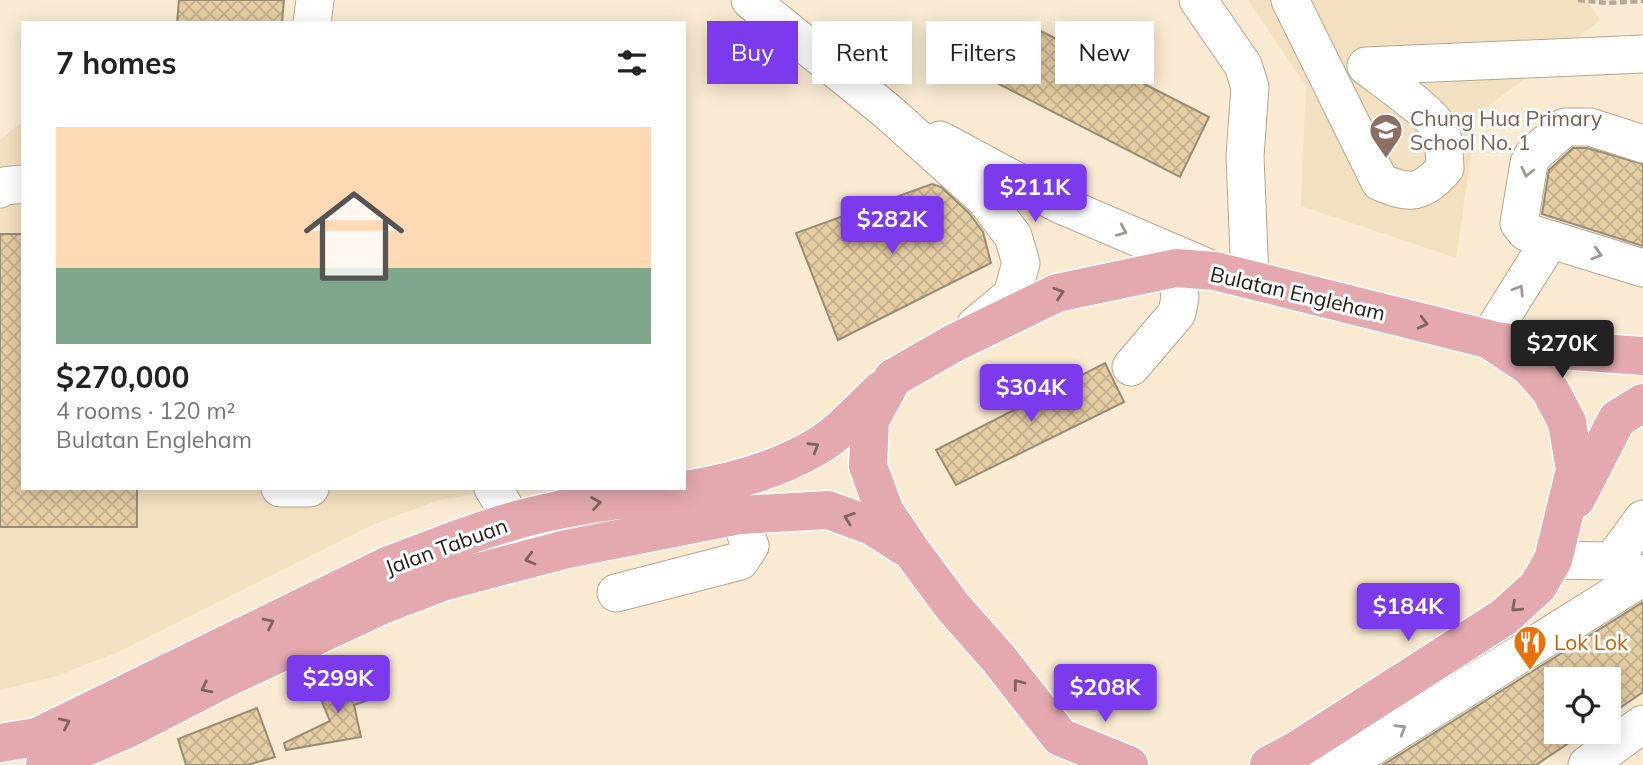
<!DOCTYPE html>
<meta charset="utf-8">
<style>
:root{--surface:#fff;--page:#f6f6f6;--text:#222;--muted:#767676;--accent:#7c3aed}
body{margin:0;font-family:Mulish,sans-serif;background:var(--page);color:var(--text);height:100vh;display:flex;flex-direction:column;font-size:26px;white-space:nowrap}
*{box-sizing:border-box;margin:0}
p{font-size:23px;color:var(--muted)}
.icon{flex:none;width:38px;height:38px;fill:none;stroke:currentColor;stroke-width:2;stroke-linecap:round;stroke-linejoin:round}
.map{position:relative;flex:1;overflow:hidden}
.panel{position:absolute;left:21px;top:21px;width:665px;height:469px;display:flex;flex-direction:column;background:var(--surface);border-radius:0px;box-shadow:0 4px 18px #0003}
.panel>*{flex:none}
.hud{position:absolute;left:707px;top:21px;width:665px;height:63px;display:flex;gap:14px}
.buttons{position:absolute;left:1544px;top:667px;display:grid;gap:14px}
.buttons a{display:grid;place-items:center;width:77px;height:77px;border-radius:0px;background:var(--surface);box-shadow:0 4px 18px #0003;font-size:35px}
.price{position:absolute;translate:-50% -60px;padding:0 16px;border-radius:7px;background:var(--accent);color:#fff;font-size:23px;line-height:46px;filter:drop-shadow(0 2px 4px #0008)}
.price::after{content:'';position:absolute;left:50%;top:42px;width:21px;height:16px;margin-left:-10px;background:inherit;clip-path:polygon(0 0,100% 0,50% 100%)}
.price.on{background:#222;color:#fff}
ul{padding:0;list-style:none}
li{display:grid;align-content:center;gap:14px;height:371px;padding:0 35px}
li span{display:grid;place-items:center;height:217px;border-radius:0px;color:#555}
li>.icon{margin-inline-start:auto}
span .icon{width:126px;height:126px;fill:#fffc;stroke-width:1}
li b{font-size:30px}
h2{display:flex;justify-content:space-between;align-items:center;height:84px;padding:0 35px;font-size:30px}
.tag{padding:0 24px;border-radius:0px;background:var(--surface);box-shadow:0 4px 18px #0003;font-size:24px;line-height:63px}
.tag.on{background:var(--accent);color:#fff}
.map>svg:first-child{display:block}
.built{fill:#f3e0c0}
.building{fill:url(#building-cross-hatch);stroke:#998c75;stroke-width:2}
.lines{fill:none;stroke-linecap:round;stroke-linejoin:round}
.minor-casing{stroke:#b5a790;stroke-width:39}
.major-casing{stroke:#fff;stroke-width:41}
.path{stroke:#b6aa96;stroke-width:4.5;stroke-dasharray:7 3.5;stroke-linecap:butt}
.minor{stroke:#fff;stroke-width:37}
.major{stroke:#e3a9af;stroke-width:38}
.oneway{stroke:#9c9995}
.oneway2{stroke:#826261}
.labels{text-anchor:middle;dominant-baseline:central;stroke-width:6;stroke-linejoin:round;paint-order:stroke}
.education-label{font-size:21px;fill:#785e54;stroke:#fff;text-anchor:start}
.street-label{font-size:21px;fill:#221c13;stroke:#fff}
.food-label{font-size:21px;fill:#c56008;stroke:#fff;text-anchor:start}
</style>
<div class="map">
<svg width="1643" height="765" viewBox="0 0 1643 765">
<defs>
<pattern id="building-cross-hatch" width="8" height="8" patternUnits="userSpaceOnUse" patternTransform="scale(1.75)"><rect width="8" height="8" fill="#e5cda4"/><path d="M0 0l8 8M0 8l8-8" fill="none" stroke="#c4af8c"/></pattern>
</defs>
<rect width="100%" height="100%" fill="#f9ead1"/>
<path class="built" d="M1248,0H1586L1600,20L1477,115L1456,258L1301,206L1306,86Z
M19,124H23V488H500L436,501L374,524L118,652L54,677L0,690V140Z"/>
<path class="building" d="M179,0H284L282,23H177Z
M1027,24L1209,117L1180,177L997,83Z
M1573,148H1587L1643,164V246L1542,214L1549,170Z
M932,184L941,187L969,213L983,232L991,263L838,340L796,233Z
M0,234H23V488H137V527H0Z
M1105,363L1124,402L956,485L936,450Z
M1643,602V692L1608,716V679H1556V732H1585L1536,765H1383Z
M366,676L377,697L354,705L361,737L286,750L284,743L330,721L318,692Z
M257,708L275,757L247,765H186L178,739Z"/>
<g class="lines">
<defs>
<path id="minor" d="M750,0L887,111L985,199L1013,236L1021,263L1012,295L975,326
M1198,0L1243,65L1250,87L1245,156L1250,279
M1290,0L1380,182C1411,195 1422,194 1445,168C1444,155 1445,142 1440,130C1433,113 1382,79 1366,66L1643,54
M312,23L315,0
M940,140L1059,204L1213,270
M1643,144L1590,127H1565L1533,155L1529,163L1519,223L1526,232L1643,268
M0,189L4,186L23,184
M1488,339L1550,240
M1131,367L1177,313L1180,297L1176,268
M280,488H310
M493,488L513,521
M1553,560L1612,561L1643,576
M1612,561L1643,519
M616,593L740,561L750,546L739,515
M1297,750L1316,765
M1343,765L1643,577
M1587,765L1643,724"/>
<path id="major" d="M1497,341L1561,350L1643,356
M1576,499L1617,419L1643,403
M0,743L37,737L387,566C441,545 496,523 554,511C642,492 737,494 816,447C840,433 861,409 881,390
M45,765L129,728L222,680L382,605L445,581L567,549L739,515L828,510L872,526L905,547
M1129,765L1060,737L999,659L953,607L910,549L885,512L868,466L870,420L893,378L954,343L1057,293L1176,268L1215,271L1488,339L1530,367L1550,390L1567,422L1575,470L1553,560L1538,586L1504,617L1297,750L1269,765"/>
</defs>
<use href="#minor" class="minor-casing"/>
<use href="#major" class="major-casing"/>
<path class="path" d="M1578,0L1607,3L1643,1"/>
<use href="#minor" class="minor"/>
<use href="#major" class="major"/>
</g>
<defs><path id="oneway-chevron" d="M-2-3.5L2.5 0L-2 3.5" fill="none" stroke-width="1.6" stroke-linecap="round" stroke-linejoin="round" transform="scale(1.75)"/></defs>
<g class="oneway">
<use href="#oneway-chevron" transform="translate(1527 172) rotate(103)"/>
<use href="#oneway-chevron" transform="translate(1122 231) rotate(23)"/>
<use href="#oneway-chevron" transform="translate(1597 254) rotate(17)"/>
<use href="#oneway-chevron" transform="translate(1519 290) rotate(-58)"/>
<use href="#oneway-chevron" transform="translate(1401 729) rotate(-31)"/>
</g>
<g class="oneway2">
<use href="#oneway-chevron" transform="translate(1059 293) rotate(-18)"/>
<use href="#oneway-chevron" transform="translate(1423 323) rotate(14)"/>
<use href="#oneway-chevron" transform="translate(814 447) rotate(-31)"/>
<use href="#oneway-chevron" transform="translate(596 503) rotate(-9)"/>
<use href="#oneway-chevron" transform="translate(849 518) rotate(-160)"/>
<use href="#oneway-chevron" transform="translate(530 559) rotate(165)"/>
<use href="#oneway-chevron" transform="translate(1516 607) rotate(137)"/>
<use href="#oneway-chevron" transform="translate(269 623) rotate(-26)"/>
<use href="#oneway-chevron" transform="translate(1018 684) rotate(-128)"/>
<use href="#oneway-chevron" transform="translate(206 688) rotate(153)"/>
<use href="#oneway-chevron" transform="translate(65 723) rotate(-25)"/>
</g>
<defs>
<symbol id="school-pin" viewBox="-11 -11 22 30"><path d="M0 17L-7.5 6A9.5 9.5 0 1 1 7.5 6Z" fill="#8d6e63" stroke="#fff"/><path d="M0-5L7-2L0 1L-7-2ZM-4 1L0 2.5L4 1V4Q0 6-4 4Z" fill="#fff"/></symbol>
<symbol id="restaurant-pin" viewBox="-11 -11 22 30"><path d="M0 17L-7.5 6A9.5 9.5 0 1 1 7.5 6Z" fill="#e8710a" stroke="#fff"/><path d="M-5-6h1v4h1v-4h1v4h1v-4h1v5L-1.5 .5V6h-2V.5L-5-1ZM5-6V6H3V1.5H1.5Q1.5-4 5-6Z" fill="#fff"/></symbol>
</defs>
<g fill-rule="evenodd">
<use href="#school-pin" x="1367" y="111" width="38" height="52"/>
<use href="#restaurant-pin" x="1511" y="623" width="38" height="52"/>
</g>
<g class="labels">
<g class="education-label">
<text x="1410" y="118">Chung Hua Primary<tspan x="1410" dy="24">School No. 1</tspan></text>
</g>
<g class="street-label">
<text transform="translate(1298 293) rotate(13)">Bulatan Engleham</text>
<text transform="translate(446 546) rotate(-20)">Jalan Tabuan</text>
</g>
<g class="food-label">
<text x="1554" y="642">Lok Lok</text>
</g>
</g>
</svg>
<div class="buttons">
<a><svg class="icon" aria-label="locate" viewBox="0 0 24 24"><circle cx="12" cy="12" r="6"/><path d="M12 2v4M12 18v4M2 12h4M18 12h4"/></svg></a>
</div>
<b class="price" style="left:1035px;top:224px">$211K</b>
<b class="price" style="left:892px;top:256px">$282K</b>
<b class="price on" style="left:1562px;top:380px">$270K</b>
<b class="price" style="left:1031px;top:424px">$304K</b>
<b class="price" style="left:1408px;top:643px">$184K</b>
<b class="price" style="left:338px;top:715px">$299K</b>
<b class="price" style="left:1105px;top:724px">$208K</b>
<div class="hud">
<a class="tag on">Buy</a>
<a class="tag">Rent</a>
<a class="tag">Filters</a>
<a class="tag">New</a>
</div>
<section class="panel">
<h2>7 homes<svg class="icon" aria-label="filters" viewBox="0 0 24 24"><path d="M4 7h16M4 17h16"/><circle cx="9" cy="7" r="2"/><circle cx="15" cy="17" r="2"/></svg></h2>
<ul>
<li><span style="background:linear-gradient(#ffd9b3 65%,#7fa58c 0)"><svg class="icon" aria-label="home" viewBox="0 0 24 24"><path d="M3 11l9-7 9 7M6 9v11h12V9"/></svg></span><div><b>$270,000</b><p>4 rooms · 120 m²</p><p>Bulatan Engleham</p></div></li>
</ul>
</section>
</div>
